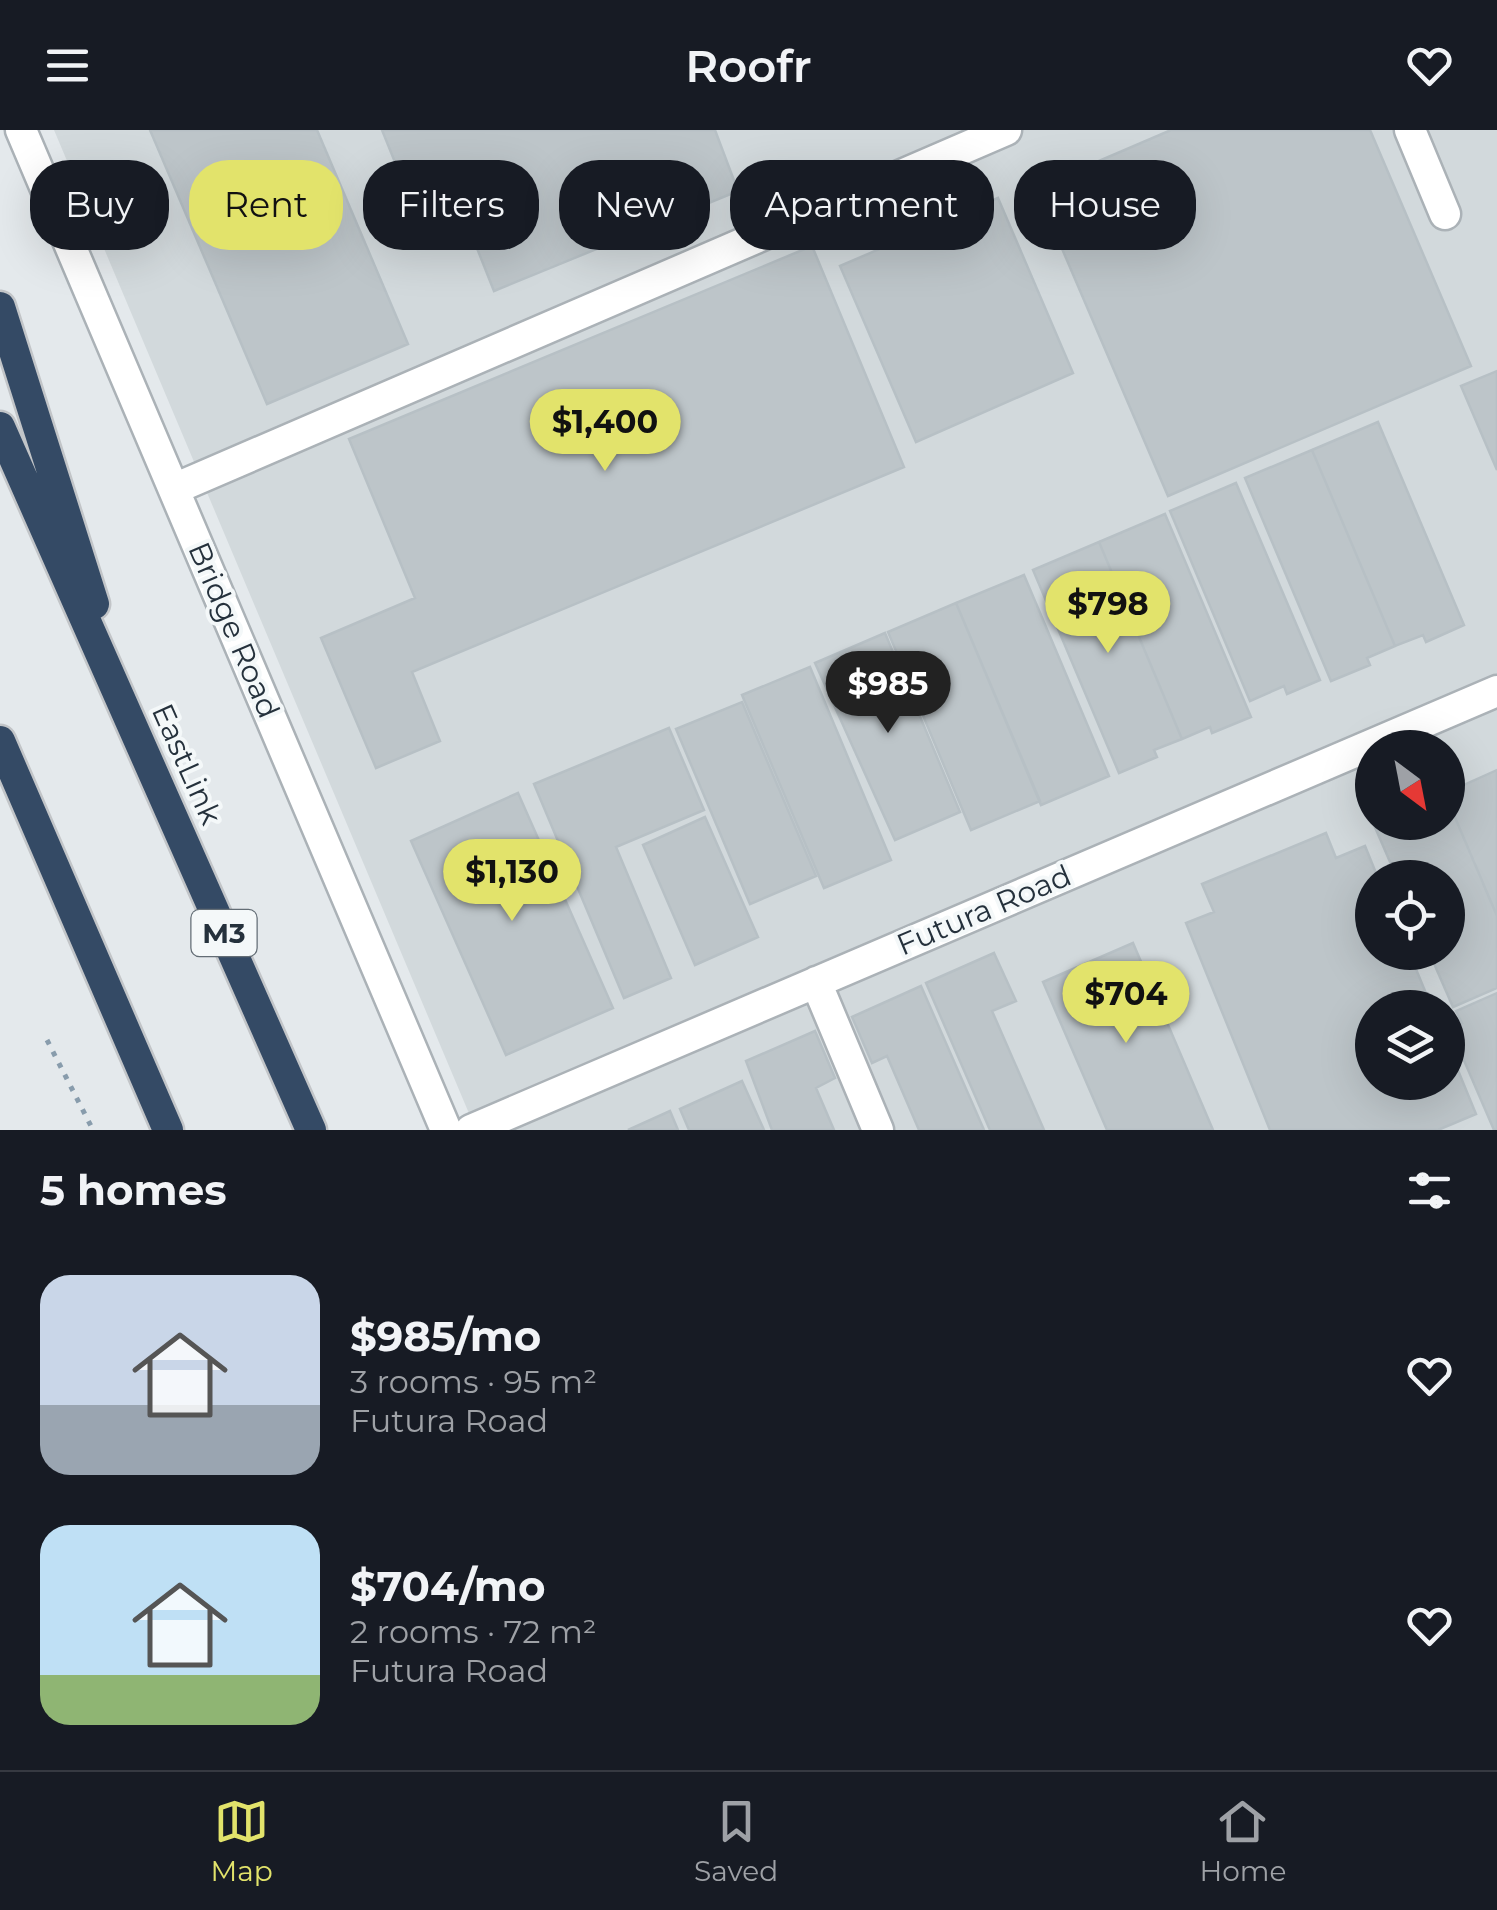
<!DOCTYPE html>
<meta charset="utf-8">
<style>
:root{--surface:#171b24;--page:#242831;--text:#f1f3f6;--muted:#9ea1a6;--line:#363941;--accent:#e2e36b}
body{margin:0;font-family:Montserrat,sans-serif;background:var(--page);color:var(--text);height:100vh;display:flex;flex-direction:column;font-size:38px;white-space:nowrap}
*{box-sizing:border-box;margin:0}
p{font-size:32px;color:var(--muted)}
.icon{flex:none;width:55px;height:55px;fill:none;stroke:currentColor;stroke-width:2;stroke-linecap:round;stroke-linejoin:round}
.map{position:relative;height:1000px;overflow:hidden}
.panel{display:flex;flex-direction:column;background:var(--surface);flex:1}
.panel>*{flex:none}
.top-card{position:absolute;left:30px;top:30px;width:1438px;height:90px;display:flex;gap:20px}
.needle{width:65px;rotate:148deg}
.tools{position:absolute;left:1355px;top:600px;display:grid;gap:20px}
.tools a{display:grid;place-items:center;width:110px;height:110px;border-radius:50%;background:var(--surface);box-shadow:0 10px 40px #0002;font-size:50px}
.price{position:absolute;translate:-50% -85px;padding:0 22px;border-radius:35px;background:var(--accent);color:#111;font-size:32px;line-height:65px;filter:drop-shadow(0 2px 5px #0008)}
.price::after{content:'';position:absolute;left:50%;top:60px;width:30px;height:22px;margin-left:-15px;background:inherit;clip-path:polygon(0 0,100% 0,50% 100%)}
.price.selected{background:#222;color:#fff}
ul{padding:0;list-style:none}
li{display:flex;align-items:center;gap:30px;height:250px;padding:0 40px}
li span{display:grid;place-items:center;flex:none;width:280px;height:200px;border-radius:30px;color:#555}
li>.icon{margin-inline-start:auto}
span .icon{width:120px;height:120px;fill:#fffc;stroke-width:1}
li b{font-size:42px}
h2{display:flex;justify-content:space-between;align-items:center;height:120px;padding:0 40px;font-size:42px}
.tag{padding:0 35px;border-radius:40px;background:var(--surface);box-shadow:0 10px 40px #0002;font-size:35px;line-height:90px}
.tag.selected{background:var(--accent);color:#111}
header{display:flex;justify-content:space-between;align-items:center;height:130px;padding:0 40px;background:var(--surface);font-size:45px;font-weight:600}
.tab-bar{display:flex;justify-content:space-around;align-items:center;height:140px;border-top:2px solid var(--line);background:var(--surface);font-size:28px;color:var(--muted)}
.tab-bar a{display:grid;justify-items:center;gap:5px}
.tab-bar .selected{color:var(--accent)}
.map>svg:first-child{display:block}
.built{fill:#d2d9dc;fill-rule:evenodd}
.building{fill:#bdc5c9;stroke:#b7c0c5;stroke-width:2.5}
.lines{fill:none;stroke-linecap:round;stroke-linejoin:round}
.minor-casing{stroke:#abb2b7;stroke-width:35}
.highway-casing{stroke:#c2c5c8;stroke-width:35}
.path{stroke:#889cac;stroke-width:5;stroke-dasharray:5 8;stroke-linecap:butt}
.minor{stroke:#fff;stroke-width:30}
.highway{stroke:#344a65;stroke-width:30}
.labels{text-anchor:middle;dominant-baseline:central;stroke-width:8;stroke-linejoin:round;paint-order:stroke}
.shield{fill:#f4f8f9;stroke:#636d75;stroke-width:2.5}
.shield-label{font-size:28px;font-weight:bold;fill:#25313c}
.street-label{font-size:30px;fill:#25313c;stroke:#f4f8f9}
</style>
<header><svg class="icon" aria-label="menu" viewBox="0 0 24 24"><path d="M4 6h16M4 12h16M4 18h16"/></svg>Roofr<svg class="icon" aria-label="heart" viewBox="0 0 24 24"><path d="M12 20l-8-8c-3-5 5-10 8-4 3-6 11-1 8 4z"/></svg></header>
<div class="map">
<svg width="1497" height="1000" viewBox="0 0 1497 1000">
<rect width="100%" height="100%" fill="#e4e9ec"/>
<path class="built" d="M54,0H1497V1000H476ZM1372,618H1448V692H1372ZM1372,748H1448V822H1372ZM1372,878H1448V952H1372Z"/>
<path class="building" d="M150,0H317L408,214L267,274Z
M382,0H715L738,61L494,161L465,88L424,104Z
M1171,0H1370L1471,236L1168,366L1036,58Z
M998,68L1073,243L916,312L840,136Z
M812,116L904,337L412,542L440,611L376,638L321,508L415,468L349,309Z
M1497,241V340L1461,256Z
M1378,292L1464,495L1426,512L1423,505L1395,516L1312,320Z
M1312,320L1395,516L1367,528L1370,535L1331,551L1245,348Z
M1236,353L1320,550L1287,564L1284,556L1250,571L1170,381Z
M1165,384L1251,587L1212,603L1210,597L1182,609L1099,412Z
M1099,412L1182,609L1154,620L1157,627L1119,643L1033,440Z
M1024,445L1109,646L1041,675L956,473Z
M956,473L1040,671L971,700L888,502Z
M885,503L960,682L895,710L815,533Z
M810,537L891,730L824,758L742,565Z
M742,572L816,746L750,774L676,599Z
M669,598L704,680L616,717L671,848L624,868L534,654Z
M1497,640V786L1448,671V662Z
M518,663L613,878L506,925L411,711Z
M1448,671L1497,786V858L1453,877L1429,822H1448V748H1397L1374,695L1448,692Z
M705,687L758,807L695,835L643,715Z
M1326,703L1336,728L1365,716L1378,748H1372V822H1409L1432,878H1372V952H1448V916L1476,984L1438,1000H1270L1186,793L1214,782L1202,754Z
M1133,813L1213,1000H1107L1043,852Z
M994,823L1016,871L992,881L1044,1000H990L926,853Z
M921,856L984,1000H919L887,926L872,933L852,887Z
M1497,863V1000H1494L1450,898L1462,893L1456,881Z
M815,901L835,948L816,958L834,1000H772L746,931Z
M742,951L764,1000H689L680,979Z
M670,981L678,1000H628Z"/>
<g class="lines">
<defs>
<path id="minor" d="M21,0L446,1000
M1410,0L1445,84
M174,359L1006,0
M816,852L878,1000
M471,1000L1497,561"/>
<path id="highway" d="M0,177L94,474
M0,297L311,1000
M0,611L168,1000"/>
</defs>
<use href="#minor" class="minor-casing"/>
<use href="#highway" class="highway-casing"/>
<path class="path" d="M47,910L93,1000"/>
<use href="#minor" class="minor"/>
<use href="#highway" class="highway"/>
</g>
<g class="labels">
<rect class="shield" x="191.5" y="780" width="65" height="46" rx="8"/>
<g class="shield-label">
<text x="224" y="803">M3</text>
</g>
<g class="street-label">
<text transform="translate(234 500) rotate(67)">Bridge Road</text>
<text transform="translate(187 634) rotate(66)">EastLink</text>
<text transform="translate(984 780) rotate(-23)">Futura Road</text>
</g>
</g>
</svg>
<div class="tools">
<a><svg class="needle" viewBox="-14 -14 28 28"><path d="M0-13l5 13h-10z" fill="#e53935"/><path d="M0 13l5-13h-10z" fill="#9ea1a6"/></svg></a>
<a><svg class="icon" aria-label="locate" viewBox="0 0 24 24"><circle cx="12" cy="12" r="6"/><path d="M12 2v4M12 18v4M2 12h4M18 12h4"/></svg></a>
<a><svg class="icon" aria-label="layers" viewBox="0 0 24 24"><path d="M12 4l9 5-9 5-9-5zM3 14l9 5 9-5"/></svg></a>
</div>
<b class="price" style="left:605px;top:344px">$1,400</b>
<b class="price" style="left:1108px;top:526px">$798</b>
<b class="price selected" style="left:888px;top:606px">$985</b>
<b class="price" style="left:512px;top:794px">$1,130</b>
<b class="price" style="left:1126px;top:916px">$704</b>
<div class="top-card">
<a class="tag">Buy</a>
<a class="tag selected">Rent</a>
<a class="tag">Filters</a>
<a class="tag">New</a>
<a class="tag">Apartment</a>
<a class="tag">House</a>
</div>
</div>
<section class="panel">
<h2>5 homes<svg class="icon" aria-label="filters" viewBox="0 0 24 24"><path d="M4 7h16M4 17h16"/><circle cx="9" cy="7" r="2"/><circle cx="15" cy="17" r="2"/></svg></h2>
<ul>
<li><span style="background:linear-gradient(#c9d6e8 65%,#9aa5b1 0)"><svg class="icon" aria-label="home" viewBox="0 0 24 24"><path d="M3 11l9-7 9 7M6 9v11h12V9"/></svg></span><div><b>$985/mo</b><p>3 rooms · 95 m²</p><p>Futura Road</p></div><svg class="icon" aria-label="heart" viewBox="0 0 24 24"><path d="M12 20l-8-8c-3-5 5-10 8-4 3-6 11-1 8 4z"/></svg></li>
<li><span style="background:linear-gradient(#bfe0f5 75%,#8fb573 0)"><svg class="icon" aria-label="home" viewBox="0 0 24 24"><path d="M3 11l9-7 9 7M6 9v11h12V9"/></svg></span><div><b>$704/mo</b><p>2 rooms · 72 m²</p><p>Futura Road</p></div><svg class="icon" aria-label="heart" viewBox="0 0 24 24"><path d="M12 20l-8-8c-3-5 5-10 8-4 3-6 11-1 8 4z"/></svg></li>
</ul>
</section>
<nav class="tab-bar">
<a class="selected"><svg class="icon" aria-label="map" viewBox="0 0 24 24"><path d="M3 6l6-2 6 2 6-2v14l-6 2-6-2-6 2zM9 4v14M15 6v14"/></svg>Map</a>
<a><svg class="icon" aria-label="saved" viewBox="0 0 24 24"><path d="M7 4h10v16l-5-4-5 4z"/></svg>Saved</a>
<a><svg class="icon" aria-label="home" viewBox="0 0 24 24"><path d="M3 11l9-7 9 7M6 9v11h12V9"/></svg>Home</a>
</nav>
